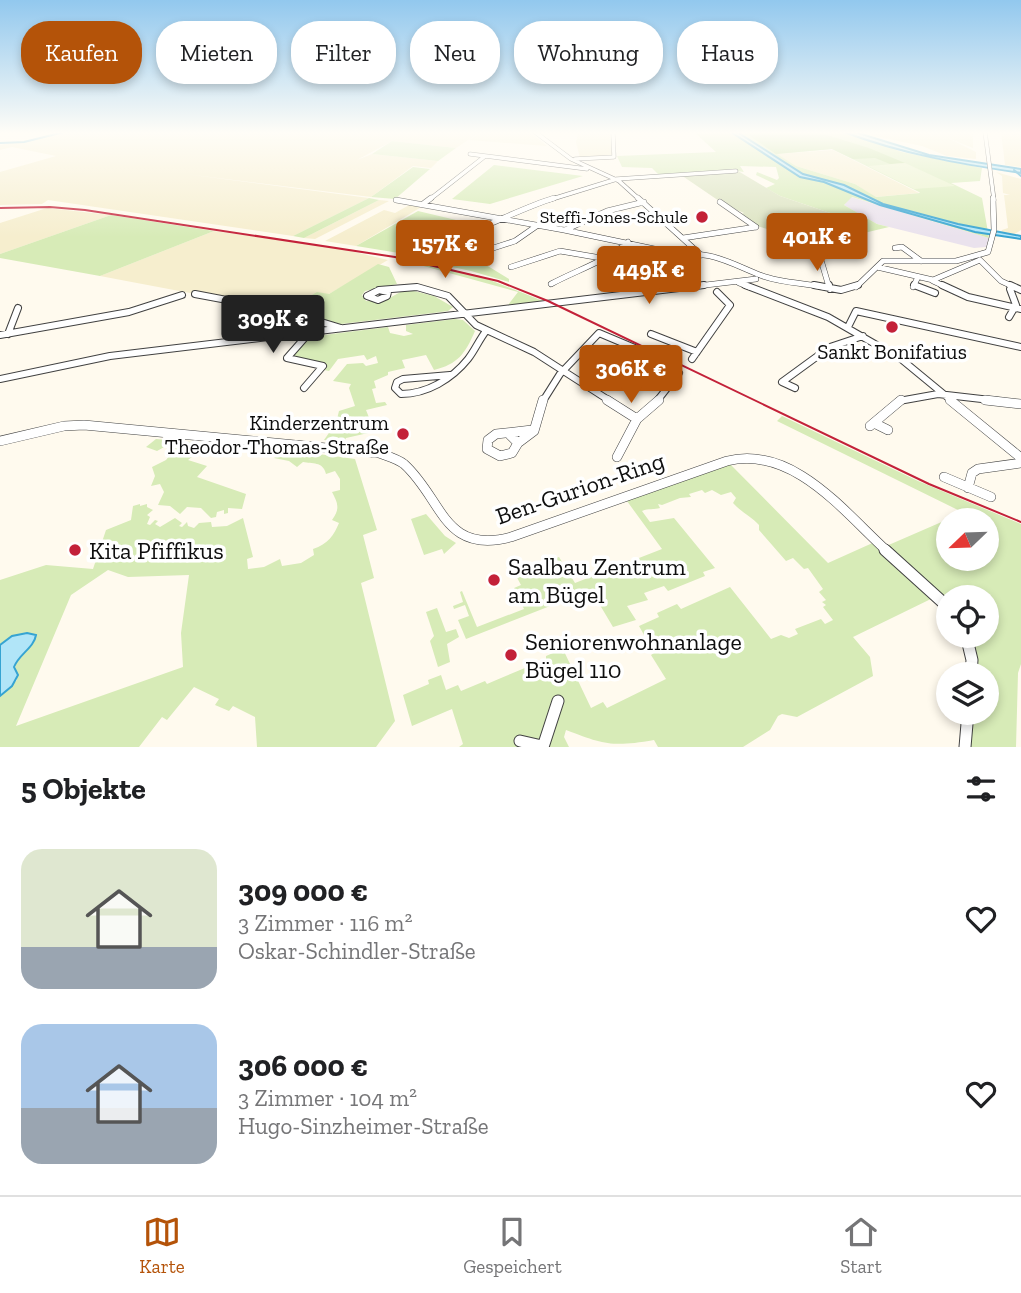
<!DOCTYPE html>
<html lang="de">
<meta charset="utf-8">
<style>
:root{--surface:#fff;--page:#f6f6f6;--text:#202124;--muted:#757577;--line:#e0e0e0;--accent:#b45309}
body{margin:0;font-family:"Zilla Slab",serif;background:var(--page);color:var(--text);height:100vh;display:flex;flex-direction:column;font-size:26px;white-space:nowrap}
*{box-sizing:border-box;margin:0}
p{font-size:23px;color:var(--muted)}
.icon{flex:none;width:38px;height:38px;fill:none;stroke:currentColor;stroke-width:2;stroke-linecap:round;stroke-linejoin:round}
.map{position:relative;height:747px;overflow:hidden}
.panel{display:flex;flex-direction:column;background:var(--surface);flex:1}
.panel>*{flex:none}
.top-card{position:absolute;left:21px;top:21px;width:980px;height:63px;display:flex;gap:14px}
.needle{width:46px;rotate:247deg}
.buttons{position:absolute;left:936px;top:508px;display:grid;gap:14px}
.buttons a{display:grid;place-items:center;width:63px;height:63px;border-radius:50%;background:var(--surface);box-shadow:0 4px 10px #0003;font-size:35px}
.price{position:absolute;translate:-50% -60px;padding:0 16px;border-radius:7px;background:var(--accent);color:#fff;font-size:23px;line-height:46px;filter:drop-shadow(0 2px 4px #0008)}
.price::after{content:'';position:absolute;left:50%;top:42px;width:21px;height:16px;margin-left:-10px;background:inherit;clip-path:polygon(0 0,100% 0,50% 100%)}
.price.selected{background:#222;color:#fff}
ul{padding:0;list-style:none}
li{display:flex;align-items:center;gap:21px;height:175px;padding:0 21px}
li span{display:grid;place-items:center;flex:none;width:196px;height:140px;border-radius:21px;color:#555}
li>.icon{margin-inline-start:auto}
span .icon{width:84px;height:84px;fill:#fffc;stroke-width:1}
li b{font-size:30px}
h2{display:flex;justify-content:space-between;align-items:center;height:84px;padding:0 21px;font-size:30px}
.chip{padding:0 24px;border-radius:28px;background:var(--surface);box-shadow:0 4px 10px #0003;font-size:24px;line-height:63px}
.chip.selected{background:var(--accent);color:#fff}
.dock{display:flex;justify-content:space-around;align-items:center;height:98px;border-top:2px solid var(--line);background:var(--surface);font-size:19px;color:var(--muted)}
.dock a{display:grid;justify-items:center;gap:4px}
.dock .selected{color:var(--accent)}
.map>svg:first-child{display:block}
.industrial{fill:#eae2ed}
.farmland{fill:#f6eece}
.green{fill:#d7ebb7;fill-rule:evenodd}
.forest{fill:#bddc95}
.cemetery{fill:#dae2bf}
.pitch{fill:#e8f2c9}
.plaza{fill:#efe9dd}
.water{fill:#b1e5f8;stroke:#36a4d2;stroke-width:2}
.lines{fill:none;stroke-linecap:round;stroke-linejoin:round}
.stream{stroke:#36a4d2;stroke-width:2}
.minor-far4-casing{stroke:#414141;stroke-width:4.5}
.minor-far3-casing{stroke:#414141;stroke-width:6}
.minor-far2-casing{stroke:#414141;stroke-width:8}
.minor-far1-casing{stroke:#414141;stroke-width:10}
.minor-casing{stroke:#414141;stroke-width:13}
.minor-far4{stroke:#fff;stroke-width:3.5}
.minor-far3{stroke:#fff;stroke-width:5}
.minor-far2{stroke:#fff;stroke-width:6}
.minor-far1{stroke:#fff;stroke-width:9}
.minor{stroke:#fff;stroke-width:11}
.tram{stroke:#c32139;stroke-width:2}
.poi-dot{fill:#c32139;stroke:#fff;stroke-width:2.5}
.labels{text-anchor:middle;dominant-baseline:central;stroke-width:7;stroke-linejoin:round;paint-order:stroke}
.far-poi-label{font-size:18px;fill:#0e0e0e;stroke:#fff;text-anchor:end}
.poi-label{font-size:21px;fill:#0e0e0e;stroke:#fff}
.near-street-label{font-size:24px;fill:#0e0e0e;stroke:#fff}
.near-poi-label{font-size:24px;fill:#0e0e0e;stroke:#fff;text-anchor:start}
</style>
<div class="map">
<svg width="1021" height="747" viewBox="0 0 1021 747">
<rect width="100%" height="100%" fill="#fffaee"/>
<path class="industrial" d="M851,197L989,238L986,247L974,248L877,224L844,205Z"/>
<path class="farmland" d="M71,132H409L406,135L411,132H480L456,148L392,141L357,160L372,154L438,161L431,168L413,166L371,197L185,174L369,198L293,236L48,200L42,204L0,205V172L56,156L12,147L0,150V145Z
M482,132H530L547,146L469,140Z
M578,132H612V157L580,158L576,142Z
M886,132H973V148L948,138L976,152V159L947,156L922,146L870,135Z
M1001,132H1021V167L1005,165Z
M833,150L919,193L875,197L855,184L796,166L776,154Z
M996,172L1021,179V230L1013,235L1001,233L1002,230L1008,228L1004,195H1010L1003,193L1002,176Z
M379,200L389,201L315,239L304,238Z
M411,204L423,206L356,246L325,241L384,210L395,213Z
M47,208L111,215L0,254V223Z
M214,231L338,248L388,260L329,294L285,311L100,276Z"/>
<path class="green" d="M694,132H845L902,152L982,168L980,181L951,183L982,198L989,238L852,197L844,205L877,224L889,227L818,244L842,217L780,196L766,188L775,184L756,175L757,172L777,180L779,178L776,167L740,166L744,172L732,170L659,175L652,168L622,167L617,156L716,152ZM832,149L919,192L920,193L876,197L855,184L796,166L777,154Z
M392,141L456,148L438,161L372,154Z
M494,165L583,176L490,204L452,199Z
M413,167L430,169L395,199L371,197Z
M369,198L379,200L304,238L293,236Z
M418,211L456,220L399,253L356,246Z
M111,215L214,231L100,276L0,258V254Z
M439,243L460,249L509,279V282L471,271L401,256L426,245Z
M422,263L480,276L543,301L508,305L518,292L420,265Z
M378,264L389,267L397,284L365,291L362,295L366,301H384L406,289L434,296L453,307L448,311L433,313L341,324L285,311L317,292L329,294Z
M455,319L463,320L475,331C465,354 458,364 434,370L426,355L402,360L405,368L388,372V375L374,381L376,388L372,389L376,403L385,402L387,405L366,410L370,420L349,427L351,432L384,422L386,429L346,438L344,442L324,440L336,423L339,411L355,406L349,388L351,384L333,381L347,364L363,363L366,366L378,363L376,356L367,360L364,355L338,359L329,371L324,370L326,366L324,363L293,359L291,356L308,337L388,327L390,333L404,336L413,334L406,331V325Z
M782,416L918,481L1021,524V664L1018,673L1016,747H965L968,712H987V674H971L966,635H987V597H948V607L937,596L853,637L870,657L873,676L797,717L782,714L778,716L770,730L743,747H658L654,740C613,747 605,745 566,730L564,737L569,747H459L463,744L452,709L412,726L403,695L429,684L428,680L441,675L446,690L458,685L461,691L485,681L487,684C508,675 527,667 546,659V656L560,650L558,647L561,645L591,708L603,702L607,708L666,679L651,655L657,651L651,641L648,642L639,626L659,617L657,613L677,604L681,609L730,587L771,639L781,635L789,638L798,634L795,629L821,619L825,624L833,620L823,607L826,605L822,602L826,600L819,592L823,589L808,568L804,569L793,558L786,561L759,530V525C752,517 742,513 733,503L736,498L731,492L721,495L712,490L705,493L702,490L689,494L691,497L680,498L662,505L658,504L660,508C653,510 649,508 642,511L650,522L674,518L715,568L703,572L705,576L668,591L664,586L644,593L648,600L627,606L636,620L613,627L591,590L466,639L458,620L469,616L465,605L454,609L453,606L463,602L460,592L462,591L477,627L524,609L514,588L521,585L515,574L559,557L575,583L662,549L624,497L727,461L828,563L877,541L884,547L960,514L958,510L777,421ZM948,520H987V558H948Z
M156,439L204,443L203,448L188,460L207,466L197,477L246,494L242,509L228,508V513L224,514V510L217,512L216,517L211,518L201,508L187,507L180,514L170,506L158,505L164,492L160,484L151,486L155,476L152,467L166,460L175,449L166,446L157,451L146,447Z
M289,450L355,459L377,530L363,535L374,578L361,583L395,721L376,747H257L255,717L233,706L229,711L215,705L219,699L194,687L167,720L162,717L139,747H0V696L17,680C17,674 14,668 16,663C19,652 32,646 36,635L18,634L0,645V580L46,565L93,569L106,530L131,520L133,506L140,504V506L147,504V507L153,510L147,515L150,517L147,524L150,525L155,520L158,521L155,524L160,527L175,518L182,523L179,526L182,527L187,522L188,526L194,528L199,523L211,522L212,527L227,526L243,518L253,557L247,559L248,569L264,567L280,559L282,566L301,563L314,555L313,549C328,544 334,535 339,523L332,520C341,508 337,502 332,492L340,490V479L335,471L326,474C323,461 312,464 303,462L297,467L289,461L274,458ZM108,570L128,577L189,575L181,633L183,667L16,726L71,595Z
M426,514L445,536L456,543L444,554L442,549L424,555L411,519Z
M437,608L446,632L456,629L459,637L447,644L450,662L438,667L430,641L434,636L426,612Z"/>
<path class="forest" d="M744,132H817L869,148L905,163L890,164L875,158L853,159L832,149L776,154Z"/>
<path class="cemetery" d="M738,171L780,196L842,217L818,244L757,226L740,215L744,213L725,205L681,175Z"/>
<path class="pitch" d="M905,163L955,186L914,189L868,166Z"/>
<path class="plaza" d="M700,256L696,264L690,263L672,283L674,286L661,288L653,284L675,264L672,261L678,258Z"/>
<path class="water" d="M731,132H737L803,174L844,185L883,204L958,224L1021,236V239L975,232L880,205L824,182L800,177Z
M844,132H855L929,155L1021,169V173C960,164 902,154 844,132Z
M27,633L36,635C34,648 19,654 14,667L18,675L12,686L0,696V645L12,636Z"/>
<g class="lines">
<path class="stream" d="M0,143L24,142L64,132
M1014,170L1021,176"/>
<defs>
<path id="minor-far4" d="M535,132L571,159L619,181L640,200
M985,132L994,200
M470,154L587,169
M575,159L614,157L613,132
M429,200L484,157
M549,200L617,179L736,171"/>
<path id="minor-far3" d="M638,198L701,255
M396,200L564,230L683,255
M720,202L756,227
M423,204L431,198
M565,230L607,211L644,202
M453,238C488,227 519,209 554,198
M683,238L756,227
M895,248L902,247L921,261
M484,251L515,241L538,225
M821,260L829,287
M980,260L1001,281L1014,287
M511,267L560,251L601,258
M877,267L933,280L980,260
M933,281L946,287
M739,283L749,287
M551,284C577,270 607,261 628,242
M641,287C651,278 661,265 673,259C702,245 734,265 760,275C779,283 804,283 824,287
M689,287L756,279
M856,287L883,261H956L988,252L994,230L993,198
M913,287L918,277"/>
<path id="minor-far2" d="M745,285L828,317L901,359L952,401
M814,285L841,290L858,285
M829,285L830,289
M914,285L935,293
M942,285L968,297L1021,309
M1010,285L1021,290
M379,290L417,287L448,296L476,325L534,352L610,401
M379,290L388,292L387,296L378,300L367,296Z
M635,292L643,285
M195,294L285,311L341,328
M1009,317L1016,305L1010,289L1012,287
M848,327L856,311L1021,347
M8,334L18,308
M651,334L697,352
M0,335L129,312L182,295
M692,359L730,305L717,292
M450,375L403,379L397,382L395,388L401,394C427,394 452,379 468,359C475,350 479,340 486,331
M0,379L110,356L704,285
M304,388L323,366L287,358L309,333
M795,388L782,382L830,347L863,336
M543,401L560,374L599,333L637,349
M657,401L679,373
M899,401L938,394L999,401"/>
<path id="minor-far1" d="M607,400L637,419
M950,400L1021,458
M985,400L1021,404
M874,423L888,430
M870,426L901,400
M510,435L518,443L512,453L500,456L487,449L488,440L496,434L532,430
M0,441L64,426L84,425L379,453C387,456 398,459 404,464C443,499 443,555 511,537L727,461C793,445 843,511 887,551
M518,443L534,431L543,400
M617,457L637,419L659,400
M944,477L991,497
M968,488L972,473L978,469L1021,463"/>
<path id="minor" d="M885,550L948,607
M966,635L972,660L971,674
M520,741L542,746
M543,747L558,701
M965,747L968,712"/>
</defs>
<use href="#minor-far4" class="minor-far4-casing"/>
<use href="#minor-far3" class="minor-far3-casing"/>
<use href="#minor-far2" class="minor-far2-casing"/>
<use href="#minor-far1" class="minor-far1-casing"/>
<use href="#minor" class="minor-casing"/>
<use href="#minor-far4" class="minor-far4"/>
<use href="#minor-far3" class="minor-far3"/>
<use href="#minor-far2" class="minor-far2"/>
<use href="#minor-far1" class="minor-far1"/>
<use href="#minor" class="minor"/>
<path class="tram" d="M0,208L50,207L85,210L395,257L498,281L548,301L929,484L1021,522"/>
</g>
<linearGradient id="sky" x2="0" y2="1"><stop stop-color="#92c8ee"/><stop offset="0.56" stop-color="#fffdf7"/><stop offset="1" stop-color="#fffdf7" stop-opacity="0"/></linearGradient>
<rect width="1021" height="237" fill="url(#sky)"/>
<g class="poi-dot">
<circle cx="702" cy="217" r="7"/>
<circle cx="892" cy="327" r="7"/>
<circle cx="403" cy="434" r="7"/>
<circle cx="75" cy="550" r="7"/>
<circle cx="494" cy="580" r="7"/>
<circle cx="511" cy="655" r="7"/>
</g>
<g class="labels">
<g class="far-poi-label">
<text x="688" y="217">Steffi-Jones-Schule</text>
</g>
<g class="poi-label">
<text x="892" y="351">Sankt Bonifatius</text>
<text x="389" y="422" text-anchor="end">Kinderzentrum<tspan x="389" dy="24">Theodor-Thomas-Straße</tspan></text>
</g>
<g class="near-street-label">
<text transform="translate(580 488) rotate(-19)">Ben-Gurion-Ring</text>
</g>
<g class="near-poi-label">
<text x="89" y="550">Kita Pfiffikus</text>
<text x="508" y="566">Saalbau Zentrum<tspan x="508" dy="28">am Bügel</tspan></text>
<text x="525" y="641">Seniorenwohnanlage<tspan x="525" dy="28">Bügel 110</tspan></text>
</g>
</g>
</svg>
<div class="buttons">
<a><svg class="needle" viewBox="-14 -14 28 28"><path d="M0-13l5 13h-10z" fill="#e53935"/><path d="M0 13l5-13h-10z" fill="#757577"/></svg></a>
<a><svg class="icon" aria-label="locate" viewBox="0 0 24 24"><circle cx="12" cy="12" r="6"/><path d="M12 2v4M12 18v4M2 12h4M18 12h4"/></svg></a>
<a><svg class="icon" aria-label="layers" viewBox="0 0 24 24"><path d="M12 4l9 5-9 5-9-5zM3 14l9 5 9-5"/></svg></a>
</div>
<b class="price" style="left:817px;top:273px">401K €</b>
<b class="price" style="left:445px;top:280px">157K €</b>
<b class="price" style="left:649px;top:306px">449K €</b>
<b class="price selected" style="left:273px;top:355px">309K €</b>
<b class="price" style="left:631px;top:405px">306K €</b>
<div class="top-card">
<a class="chip selected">Kaufen</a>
<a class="chip">Mieten</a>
<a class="chip">Filter</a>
<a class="chip">Neu</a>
<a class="chip">Wohnung</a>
<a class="chip">Haus</a>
</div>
</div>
<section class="panel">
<h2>5 Objekte<svg class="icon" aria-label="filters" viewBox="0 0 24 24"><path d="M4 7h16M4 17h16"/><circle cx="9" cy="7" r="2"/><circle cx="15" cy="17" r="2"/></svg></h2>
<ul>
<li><span style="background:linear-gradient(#dfe7d0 70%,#9aa5b1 0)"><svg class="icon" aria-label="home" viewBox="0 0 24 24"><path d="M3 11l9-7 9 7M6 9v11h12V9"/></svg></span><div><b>309 000 €</b><p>3 Zimmer · 116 m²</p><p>Oskar-Schindler-Straße</p></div><svg class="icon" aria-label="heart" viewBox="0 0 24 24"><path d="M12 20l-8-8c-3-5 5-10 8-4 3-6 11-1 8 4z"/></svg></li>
<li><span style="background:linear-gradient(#a9c7e8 60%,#9aa5b1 0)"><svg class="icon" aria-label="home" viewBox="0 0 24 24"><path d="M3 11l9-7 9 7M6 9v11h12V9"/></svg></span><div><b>306 000 €</b><p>3 Zimmer · 104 m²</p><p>Hugo-Sinzheimer-Straße</p></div><svg class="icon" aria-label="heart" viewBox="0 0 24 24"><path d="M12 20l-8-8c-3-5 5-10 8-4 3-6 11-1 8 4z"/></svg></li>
</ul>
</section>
<nav class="dock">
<a class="selected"><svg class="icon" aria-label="map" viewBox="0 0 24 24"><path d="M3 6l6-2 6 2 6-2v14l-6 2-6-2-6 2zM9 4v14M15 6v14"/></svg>Karte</a>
<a><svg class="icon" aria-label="saved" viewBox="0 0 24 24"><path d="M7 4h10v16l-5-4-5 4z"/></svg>Gespeichert</a>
<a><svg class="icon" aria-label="home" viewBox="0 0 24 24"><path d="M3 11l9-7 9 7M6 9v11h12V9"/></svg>Start</a>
</nav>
